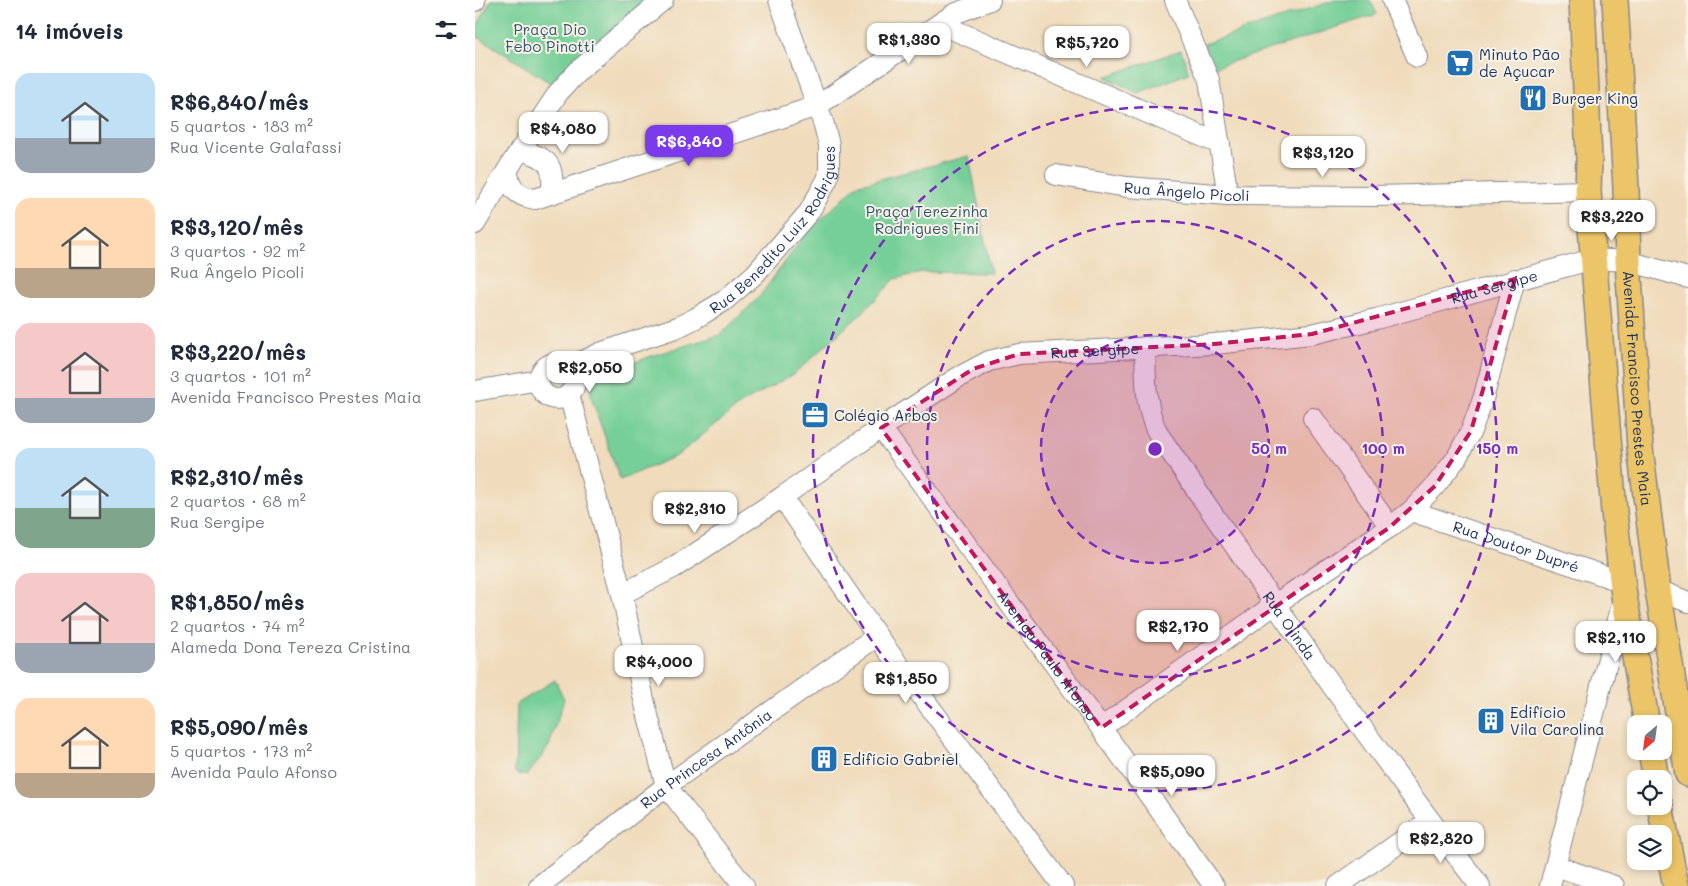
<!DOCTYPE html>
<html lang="pt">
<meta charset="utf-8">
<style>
:root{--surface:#fff;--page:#f2f2f3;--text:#1f2937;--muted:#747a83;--accent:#7c3aed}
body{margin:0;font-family:Mali,sans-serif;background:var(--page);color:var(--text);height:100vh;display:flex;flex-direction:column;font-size:19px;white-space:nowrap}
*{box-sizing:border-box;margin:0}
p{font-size:16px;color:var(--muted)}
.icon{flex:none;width:28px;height:28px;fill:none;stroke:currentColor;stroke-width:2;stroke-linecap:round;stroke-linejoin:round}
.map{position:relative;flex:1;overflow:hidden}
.side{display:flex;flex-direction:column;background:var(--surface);width:475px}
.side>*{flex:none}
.needle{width:32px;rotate:209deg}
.tools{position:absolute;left:1152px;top:715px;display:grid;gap:10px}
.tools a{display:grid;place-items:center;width:45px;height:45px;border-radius:10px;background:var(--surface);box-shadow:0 2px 8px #0003;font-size:25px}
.price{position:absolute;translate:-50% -42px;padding:0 11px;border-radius:10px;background:#fff;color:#222;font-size:16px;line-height:32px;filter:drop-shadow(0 1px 2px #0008)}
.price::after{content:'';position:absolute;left:50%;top:30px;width:15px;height:11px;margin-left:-8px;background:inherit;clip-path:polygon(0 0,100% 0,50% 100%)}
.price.current{background:var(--accent);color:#fff}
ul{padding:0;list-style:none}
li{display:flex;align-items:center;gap:15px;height:125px;padding:0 15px}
li span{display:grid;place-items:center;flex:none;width:140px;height:100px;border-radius:15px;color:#555}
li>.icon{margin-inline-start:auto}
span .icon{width:60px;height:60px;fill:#fffc;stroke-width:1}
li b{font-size:21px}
h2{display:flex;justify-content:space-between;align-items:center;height:60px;padding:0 15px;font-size:21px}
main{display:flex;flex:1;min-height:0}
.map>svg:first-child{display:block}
.green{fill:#75cf96;stroke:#487f7a}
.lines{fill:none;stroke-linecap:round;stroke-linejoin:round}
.minor-casing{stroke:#86868d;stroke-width:22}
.major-casing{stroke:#86868d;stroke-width:28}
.minor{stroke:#fff;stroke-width:20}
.major{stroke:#ecc569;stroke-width:25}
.marked{fill:#c2185b;fill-opacity:0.2;stroke:#c2185b;stroke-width:4;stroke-dasharray:10 6;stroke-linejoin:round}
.ring{fill:none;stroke:#7b2cbf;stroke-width:2.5;stroke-dasharray:9 6}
.labels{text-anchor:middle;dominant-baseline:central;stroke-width:4;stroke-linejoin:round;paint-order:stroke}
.park-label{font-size:15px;fill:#32576c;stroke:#f7f3e8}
.poi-label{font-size:15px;fill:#1b2f5e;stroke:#f7f3e8;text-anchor:start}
.street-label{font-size:15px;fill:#1b2f5e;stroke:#f7f3e8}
.centre{fill:#7b2cbf;stroke:#f7f3e8;stroke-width:2.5}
.ring-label{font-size:15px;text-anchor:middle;font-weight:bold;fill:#7b2cbf;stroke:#f7f3e8;stroke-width:4;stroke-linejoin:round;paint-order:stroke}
</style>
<main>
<section class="side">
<h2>14 imóveis<svg class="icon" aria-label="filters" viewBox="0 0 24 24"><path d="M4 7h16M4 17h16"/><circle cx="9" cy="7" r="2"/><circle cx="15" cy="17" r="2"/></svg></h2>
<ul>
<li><span style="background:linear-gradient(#bfe0f5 65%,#9aa5b1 0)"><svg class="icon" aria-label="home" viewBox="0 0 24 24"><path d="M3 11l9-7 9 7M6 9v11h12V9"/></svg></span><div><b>R$6,840/mês</b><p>5 quartos · 183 m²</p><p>Rua Vicente Galafassi</p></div></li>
<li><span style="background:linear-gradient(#ffd9b3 70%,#b9a48a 0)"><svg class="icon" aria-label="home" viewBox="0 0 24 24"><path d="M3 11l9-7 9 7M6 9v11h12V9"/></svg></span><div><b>R$3,120/mês</b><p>3 quartos · 92 m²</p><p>Rua Ângelo Picoli</p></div></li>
<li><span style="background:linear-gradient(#f6c9c9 75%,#9aa5b1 0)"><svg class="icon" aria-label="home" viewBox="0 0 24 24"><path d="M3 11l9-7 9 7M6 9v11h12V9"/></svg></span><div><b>R$3,220/mês</b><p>3 quartos · 101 m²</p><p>Avenida Francisco Prestes Maia</p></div></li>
<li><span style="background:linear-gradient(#bfe0f5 60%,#7fa58c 0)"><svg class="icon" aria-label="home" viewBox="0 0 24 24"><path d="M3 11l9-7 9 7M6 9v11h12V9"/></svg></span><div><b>R$2,310/mês</b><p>2 quartos · 68 m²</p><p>Rua Sergipe</p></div></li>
<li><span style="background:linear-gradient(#f6c9c9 70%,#9aa5b1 0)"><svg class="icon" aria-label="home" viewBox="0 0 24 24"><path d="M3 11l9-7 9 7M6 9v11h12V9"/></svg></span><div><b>R$1,850/mês</b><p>2 quartos · 74 m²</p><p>Alameda Dona Tereza Cristina</p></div></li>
<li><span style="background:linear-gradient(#ffd9b3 75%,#b9a48a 0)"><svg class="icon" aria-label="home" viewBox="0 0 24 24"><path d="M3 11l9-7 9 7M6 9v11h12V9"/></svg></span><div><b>R$5,090/mês</b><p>5 quartos · 173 m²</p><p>Avenida Paulo Afonso</p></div></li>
</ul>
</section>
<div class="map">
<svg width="1213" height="886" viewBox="0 0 1213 886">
<rect width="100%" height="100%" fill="#f7f3e8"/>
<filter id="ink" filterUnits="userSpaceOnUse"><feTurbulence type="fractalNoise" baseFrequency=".02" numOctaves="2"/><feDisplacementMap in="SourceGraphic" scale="10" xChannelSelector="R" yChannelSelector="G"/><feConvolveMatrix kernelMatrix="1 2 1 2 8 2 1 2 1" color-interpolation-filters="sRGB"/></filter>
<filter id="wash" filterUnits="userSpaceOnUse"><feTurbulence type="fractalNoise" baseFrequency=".0096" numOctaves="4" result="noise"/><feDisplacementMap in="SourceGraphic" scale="20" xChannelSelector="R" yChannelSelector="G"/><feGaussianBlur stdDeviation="1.12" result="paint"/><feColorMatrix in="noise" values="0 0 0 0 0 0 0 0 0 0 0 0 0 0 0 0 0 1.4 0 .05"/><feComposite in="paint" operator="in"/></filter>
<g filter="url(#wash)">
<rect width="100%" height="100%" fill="#f0dcbc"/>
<path class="green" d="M16,0H174L83,88L0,35V30Z
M860,0H895L902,14L738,68L729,44Z
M706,50L714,73L663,93L630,77Z
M494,156L516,273L446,272L420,279L388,312L319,374L267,403L203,455L145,480L116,397L115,380L176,356L245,335L285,296L329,236L382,185Z
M80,680L89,699L74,746L52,776L40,773L42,704Z"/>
</g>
<g filter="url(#ink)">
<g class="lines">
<defs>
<g id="minor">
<path d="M700,0L734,80L753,195"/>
<path d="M917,0L942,57"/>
<path d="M0,1V0"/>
<path d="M465,24L745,144"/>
<path d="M45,150C73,157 81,165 76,194"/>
<path d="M32,171C36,189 41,196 60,199L342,106L479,14L515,0"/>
<path id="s1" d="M581,175L652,187L753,195L899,196L1113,191"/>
<path d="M0,224L38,161L83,93L103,71L188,0"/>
<path id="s2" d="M670,347C671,376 669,409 684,435C788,588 892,740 1005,886"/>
<circle cx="82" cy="381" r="18"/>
<path id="s3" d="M94,368L125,353L203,327L221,318L249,301L280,274L334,212L352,180L354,172V145L349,125L304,0"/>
<path d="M0,391L64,380"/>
<path d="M94,394L147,594L169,700L191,786L269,886"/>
<path d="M838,418L915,527"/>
<path id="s4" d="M406,428L626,728L739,886"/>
<path d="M307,497L402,636L588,886"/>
<path id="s5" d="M936,511L1148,582"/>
<path d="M1183,590L1213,602"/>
<path id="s6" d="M147,594L200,567L307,497L406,428L482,378L514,361L544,354L739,344L837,334L901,319L1118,259L1153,261L1213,278"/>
<path d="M626,728L799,605L915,527L936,511L960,486L981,459L996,431L1008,399L1040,279"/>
<path d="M1081,866L1139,886"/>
<path id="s7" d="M64,886L191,786L402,636"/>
<path d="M863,886L955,821"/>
<path d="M1075,886L1148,600"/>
</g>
<g id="major">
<path d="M1107,0L1114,159L1113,191L1139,512L1149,596L1172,724"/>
<path id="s8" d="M1140,0L1151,188L1153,261L1165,448L1183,590L1213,774"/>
<path d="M1176,751L1181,779"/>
<path d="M1185,806L1201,886"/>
</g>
</defs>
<use href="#minor" class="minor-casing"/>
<use href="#major" class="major-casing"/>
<use href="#minor" class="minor"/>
<use href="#major" class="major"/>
</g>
</g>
<path class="marked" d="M1040,279L996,431L960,486L915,527L626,728L406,428L498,369L544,354L739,344L837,334Z"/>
<circle cx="680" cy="449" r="114" fill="#7b2cbf" fill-opacity=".12"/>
<g class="ring">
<circle cx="680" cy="449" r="114"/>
<circle cx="680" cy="449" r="228"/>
<circle cx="680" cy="449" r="342"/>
</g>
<defs>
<symbol id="supermarket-square" viewBox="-11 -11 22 22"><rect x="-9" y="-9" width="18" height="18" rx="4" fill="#1f6fb2" stroke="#f7f3e8"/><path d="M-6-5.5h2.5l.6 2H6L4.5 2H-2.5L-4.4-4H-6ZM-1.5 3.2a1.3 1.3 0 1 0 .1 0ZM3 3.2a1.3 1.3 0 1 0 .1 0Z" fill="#fff"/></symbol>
<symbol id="restaurant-square" viewBox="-11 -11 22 22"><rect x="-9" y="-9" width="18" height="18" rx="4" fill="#1f6fb2" stroke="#f7f3e8"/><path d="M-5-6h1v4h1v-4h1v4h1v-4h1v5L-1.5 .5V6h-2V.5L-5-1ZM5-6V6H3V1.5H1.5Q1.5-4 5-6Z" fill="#fff"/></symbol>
<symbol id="office-square" viewBox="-11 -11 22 22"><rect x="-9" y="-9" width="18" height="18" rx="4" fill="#1f6fb2" stroke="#f7f3e8"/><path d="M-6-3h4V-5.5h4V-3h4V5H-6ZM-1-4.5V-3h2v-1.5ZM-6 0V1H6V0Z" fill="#fff"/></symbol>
<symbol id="building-square" viewBox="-11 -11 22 22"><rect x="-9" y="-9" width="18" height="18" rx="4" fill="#1f6fb2" stroke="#f7f3e8"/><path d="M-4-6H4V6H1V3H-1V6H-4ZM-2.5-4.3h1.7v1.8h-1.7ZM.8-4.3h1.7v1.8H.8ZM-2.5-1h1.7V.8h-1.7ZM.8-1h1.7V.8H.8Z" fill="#fff"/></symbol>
</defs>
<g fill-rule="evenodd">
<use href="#supermarket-square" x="969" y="47" width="32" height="32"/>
<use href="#restaurant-square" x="1042" y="82" width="32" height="32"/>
<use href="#office-square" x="324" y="399" width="32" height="32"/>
<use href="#building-square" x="1000" y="705" width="32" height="32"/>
<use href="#building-square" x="333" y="743" width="32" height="32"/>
</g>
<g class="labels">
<g class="park-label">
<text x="75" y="29">Praça Dio<tspan x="75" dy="17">Febo Pinotti</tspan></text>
<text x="452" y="211">Praça Terezinha<tspan x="452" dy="17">Rodrigues Fini</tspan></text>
</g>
<g class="poi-label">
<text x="1004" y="54">Minuto Pão<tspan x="1004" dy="17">de Açucar</tspan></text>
<text x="1077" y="98">Burger King</text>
<text x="359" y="415">Colégio Arbos</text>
<text x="1035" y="712">Edifício<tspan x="1035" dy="17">Vila Carolina</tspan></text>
<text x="368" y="759">Edifício Gabriel</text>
</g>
<g class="street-label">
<text stroke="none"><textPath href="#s1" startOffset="132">Rua Ângelo Picoli</textPath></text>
<text stroke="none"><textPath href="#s3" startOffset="259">Rua Benedito Luiz Rodrigues</textPath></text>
<text stroke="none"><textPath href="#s6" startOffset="948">Rua Sergipe</textPath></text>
<text stroke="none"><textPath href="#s6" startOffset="542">Rua Sergipe</textPath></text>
<text stroke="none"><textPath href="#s8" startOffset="389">Avenida Francisco Prestes Maia</textPath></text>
<text stroke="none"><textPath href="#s5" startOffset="111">Rua Doutor Dupré</textPath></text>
<text stroke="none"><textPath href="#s2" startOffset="321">Rua Olinda</textPath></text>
<text stroke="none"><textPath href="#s4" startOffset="282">Avenida Paulo Afonso</textPath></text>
<text stroke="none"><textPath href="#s7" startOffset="210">Rua Princesa Antônia</textPath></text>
</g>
</g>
<circle cx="680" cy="449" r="8" class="centre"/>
<g class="ring-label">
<text x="794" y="454">50 m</text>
<text x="908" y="454">100 m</text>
<text x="1022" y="454">150 m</text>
</g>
</svg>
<div class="tools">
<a><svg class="needle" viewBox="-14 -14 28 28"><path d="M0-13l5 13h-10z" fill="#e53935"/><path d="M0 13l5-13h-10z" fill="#747a83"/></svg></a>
<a><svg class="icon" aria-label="locate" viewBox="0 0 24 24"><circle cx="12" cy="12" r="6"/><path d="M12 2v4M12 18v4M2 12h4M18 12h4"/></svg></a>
<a><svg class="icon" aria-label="layers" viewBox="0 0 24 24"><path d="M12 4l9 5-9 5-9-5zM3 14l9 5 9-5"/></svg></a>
</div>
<b class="price" style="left:434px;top:65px">R$1,330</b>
<b class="price" style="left:612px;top:68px">R$5,720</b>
<b class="price" style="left:88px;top:154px">R$4,080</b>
<b class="price current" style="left:214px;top:167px">R$6,840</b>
<b class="price" style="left:848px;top:178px">R$3,120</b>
<b class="price" style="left:1137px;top:242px">R$3,220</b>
<b class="price" style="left:115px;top:393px">R$2,050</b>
<b class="price" style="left:220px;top:534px">R$2,310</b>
<b class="price" style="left:703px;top:652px">R$2,170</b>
<b class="price" style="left:1141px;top:663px">R$2,110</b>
<b class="price" style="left:184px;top:687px">R$4,000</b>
<b class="price" style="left:431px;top:704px">R$1,850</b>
<b class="price" style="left:697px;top:797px">R$5,090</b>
<b class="price" style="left:966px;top:864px">R$2,820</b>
</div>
</main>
